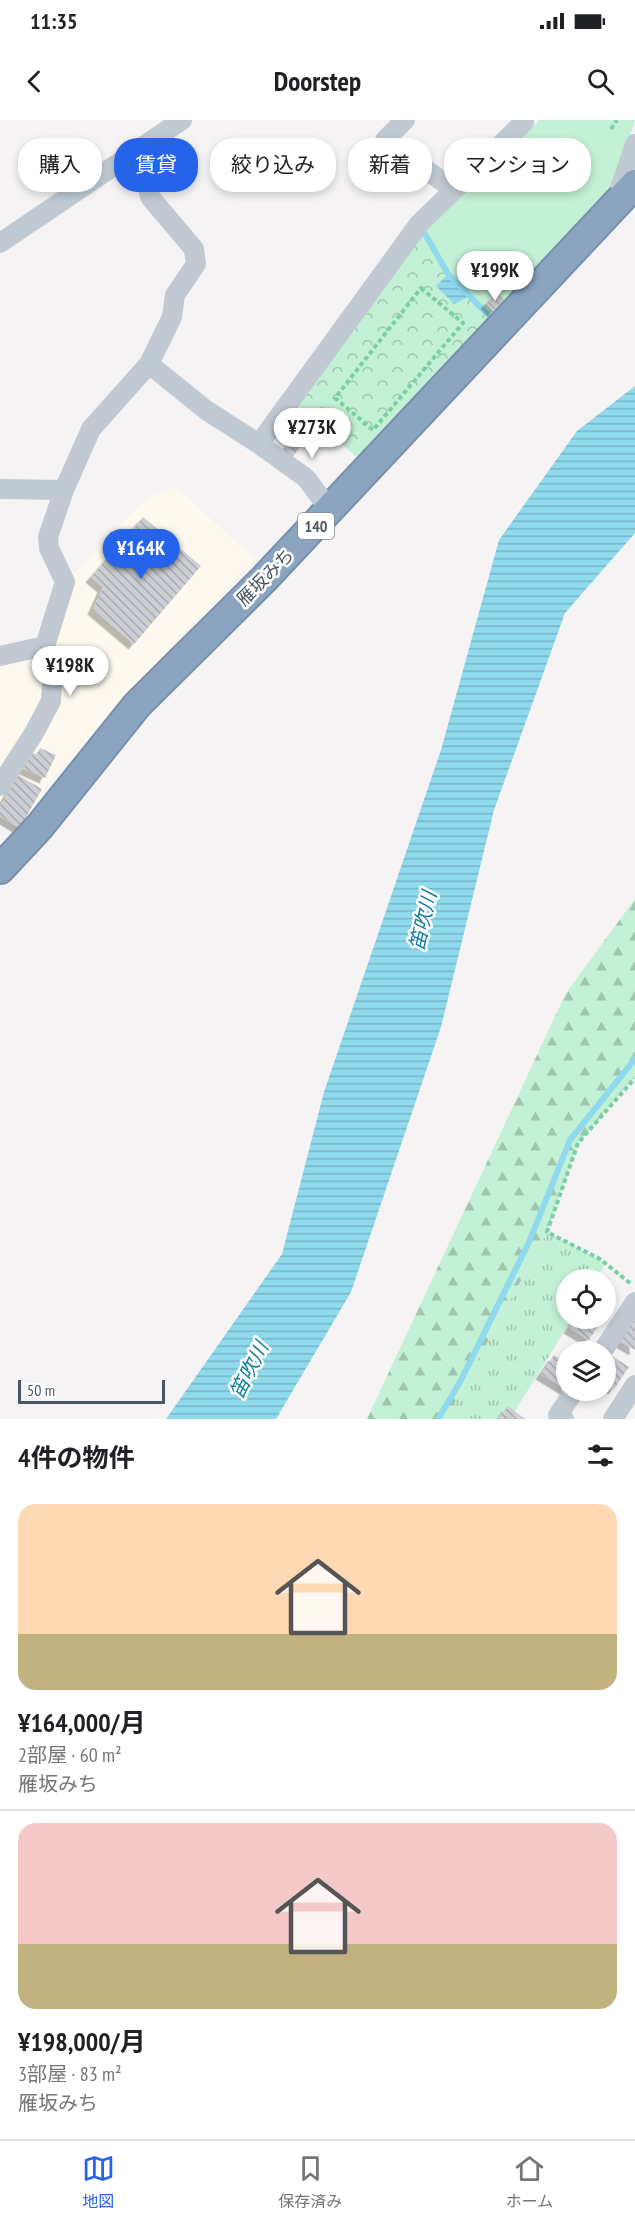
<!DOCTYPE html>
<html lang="ja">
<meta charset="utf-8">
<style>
:root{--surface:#fff;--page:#f2f2f2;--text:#202124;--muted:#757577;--line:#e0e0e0;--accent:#2563eb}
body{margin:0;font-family:"PT Sans Narrow","Noto Sans JP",sans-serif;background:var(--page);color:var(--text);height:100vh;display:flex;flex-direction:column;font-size:22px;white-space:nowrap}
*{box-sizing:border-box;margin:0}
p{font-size:20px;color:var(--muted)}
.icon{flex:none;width:33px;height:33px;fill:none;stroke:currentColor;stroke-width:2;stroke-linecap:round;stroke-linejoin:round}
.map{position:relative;height:1299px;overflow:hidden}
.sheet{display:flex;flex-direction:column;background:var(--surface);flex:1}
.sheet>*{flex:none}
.top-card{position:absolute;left:18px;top:18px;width:600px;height:54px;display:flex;gap:12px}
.buttons{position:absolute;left:556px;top:1149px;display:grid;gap:12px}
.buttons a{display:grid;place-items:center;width:60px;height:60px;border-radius:50%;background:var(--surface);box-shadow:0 3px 9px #0003;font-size:30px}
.scale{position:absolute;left:18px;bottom:15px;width:147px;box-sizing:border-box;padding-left:6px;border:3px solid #4a5661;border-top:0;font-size:16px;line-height:21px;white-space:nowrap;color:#4a5661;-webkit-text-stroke:4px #fff;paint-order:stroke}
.price{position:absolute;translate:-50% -51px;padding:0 14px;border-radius:21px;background:#fff;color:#222;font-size:20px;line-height:39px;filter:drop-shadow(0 2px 3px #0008)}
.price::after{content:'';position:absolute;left:50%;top:36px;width:18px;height:14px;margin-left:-9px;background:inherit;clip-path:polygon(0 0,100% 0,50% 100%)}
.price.on{background:var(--accent);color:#fff}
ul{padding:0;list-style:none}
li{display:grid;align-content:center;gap:12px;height:318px;padding:0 18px}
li+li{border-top:2px solid var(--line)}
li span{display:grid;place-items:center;height:186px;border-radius:18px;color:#555}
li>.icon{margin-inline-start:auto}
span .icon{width:108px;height:108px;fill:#fffc;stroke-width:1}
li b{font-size:26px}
h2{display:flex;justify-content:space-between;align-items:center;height:72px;padding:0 18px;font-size:26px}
.tag{padding:0 21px;border-radius:24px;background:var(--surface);box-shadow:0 3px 9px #0003;font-size:21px;line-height:54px}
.tag.on{background:var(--accent);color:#fff}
.status{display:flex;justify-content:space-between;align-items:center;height:42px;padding:0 30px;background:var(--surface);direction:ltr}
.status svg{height:16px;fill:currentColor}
header{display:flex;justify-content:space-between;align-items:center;height:78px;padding:0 18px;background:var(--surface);font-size:27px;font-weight:700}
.menu{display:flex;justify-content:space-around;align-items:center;height:84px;border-top:2px solid var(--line);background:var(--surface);font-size:16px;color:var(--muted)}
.menu a{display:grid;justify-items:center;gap:3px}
.menu .on{color:var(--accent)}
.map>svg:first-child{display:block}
.commercial{fill:#fdf9ef}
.grass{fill:url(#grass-tufts)}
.forest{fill:url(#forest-firs)}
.park{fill:url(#park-crowns)}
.pitch{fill:#c3f1d5}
.water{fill:url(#water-rules)}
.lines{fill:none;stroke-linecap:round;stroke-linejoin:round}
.stream{stroke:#90daee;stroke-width:6}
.building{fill:url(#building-back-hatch);filter:url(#shadow)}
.highway-casing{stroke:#7690ad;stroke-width:32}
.path{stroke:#7ad0a6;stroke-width:4;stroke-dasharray:4.5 3;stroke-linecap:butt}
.minor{stroke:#c1cad2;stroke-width:20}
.highway{stroke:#8ba5c1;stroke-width:28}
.labels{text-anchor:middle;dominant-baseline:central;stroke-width:5;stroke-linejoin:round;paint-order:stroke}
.shield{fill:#fff;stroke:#808990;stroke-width:1.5}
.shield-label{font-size:16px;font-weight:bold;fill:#4a5661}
.street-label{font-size:18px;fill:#4a5661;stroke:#fff}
.water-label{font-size:20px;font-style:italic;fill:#0c7c9b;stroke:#fff}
</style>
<div class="status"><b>11:35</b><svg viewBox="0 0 49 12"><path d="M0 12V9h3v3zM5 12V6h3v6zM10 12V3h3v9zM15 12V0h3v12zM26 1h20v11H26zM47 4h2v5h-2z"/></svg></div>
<header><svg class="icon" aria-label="back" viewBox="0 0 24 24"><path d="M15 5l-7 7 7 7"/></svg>Doorstep<svg class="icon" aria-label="search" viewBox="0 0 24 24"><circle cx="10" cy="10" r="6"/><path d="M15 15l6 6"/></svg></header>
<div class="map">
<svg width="635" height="1299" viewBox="0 0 635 1299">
<defs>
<pattern id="grass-tufts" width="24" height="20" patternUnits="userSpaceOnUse" patternTransform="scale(1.5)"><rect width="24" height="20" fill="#c3f1d5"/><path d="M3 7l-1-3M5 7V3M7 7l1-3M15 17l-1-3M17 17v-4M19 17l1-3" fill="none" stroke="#a0c6b0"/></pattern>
<pattern id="forest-firs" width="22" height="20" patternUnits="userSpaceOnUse" patternTransform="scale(1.5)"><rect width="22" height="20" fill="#c3f1d5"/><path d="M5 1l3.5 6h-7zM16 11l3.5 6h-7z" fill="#a0c6b0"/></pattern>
<pattern id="park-crowns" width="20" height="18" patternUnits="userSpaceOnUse" patternTransform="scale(1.5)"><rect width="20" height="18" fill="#c3f1d5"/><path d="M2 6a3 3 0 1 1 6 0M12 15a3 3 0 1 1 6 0" fill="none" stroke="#a0c6b0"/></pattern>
<pattern id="water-rules" width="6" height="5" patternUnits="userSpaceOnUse" patternTransform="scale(1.5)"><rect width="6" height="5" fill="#90daee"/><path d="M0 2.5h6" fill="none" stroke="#78b4c4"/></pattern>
<pattern id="building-back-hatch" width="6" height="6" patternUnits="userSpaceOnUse" patternTransform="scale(1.5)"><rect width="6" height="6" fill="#cdcfd5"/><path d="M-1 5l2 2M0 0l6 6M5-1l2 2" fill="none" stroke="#a8abb0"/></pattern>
<filter id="shadow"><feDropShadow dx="-5.5" dy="5.5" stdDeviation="0" flood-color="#0004"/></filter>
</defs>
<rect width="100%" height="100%" fill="#f5f3f3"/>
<path class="commercial" d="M176,367L255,439L184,513L46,666L23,710L0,698V536L45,526L65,462L146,378Z"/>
<path class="grass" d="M547,1112L606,1143L596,1159L567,1160V1198L572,1199L510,1299H446Z"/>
<path class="forest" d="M635,779V957L578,1023L547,1112L446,1299H367L566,873Z"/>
<path class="park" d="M538,0H604L608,4L612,0H635L613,69L367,346L298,286L316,263L419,104L538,2Z"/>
<path class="pitch" d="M543,0H610L634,17L612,61L493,200L448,154L419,104L453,69Z"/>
<path class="water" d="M448,154L470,176L454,184L436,166Z
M635,266V413L565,493L494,690L441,907L351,1172L276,1299H166L282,1134L324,972L441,630L499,420L577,311Z"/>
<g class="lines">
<path class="stream" d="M421,107L448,154L493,200L491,202
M438,1299L460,1262L529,1122L570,1020L635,939"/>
</g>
<path class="building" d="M497,173L504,180L493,191L486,183Z
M291,320L300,327L290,341L280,334Z
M143,397L201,446L134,524L93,489L103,467L91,457Z
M40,628L56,635L45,658L20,647L27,631L36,635Z
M18,655L42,669L20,708L0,696V687Z
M635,1196V1230L619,1221Z
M575,1198H603L589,1220L569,1208Z
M609,1234L629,1247L614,1269L606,1264V1239Z
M554,1235L567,1243V1270L541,1254Z
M508,1286L525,1299H498Z"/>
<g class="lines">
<defs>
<path id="highway" d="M0,749L40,706L137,585L264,459L635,64"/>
</defs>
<use href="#highway" class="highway-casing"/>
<path class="path" d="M611,9L617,0
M421,168L463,203L373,310L335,278Z
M630,1163L600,1139L547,1112L578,1023L635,958"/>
<path class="minor" d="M405,0L385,20L453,69
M625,75L621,66L635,24
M0,123L182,0
M149,244L206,290L259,324L306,358L330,390
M259,324L419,104L524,2L523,0
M0,369L64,370
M0,536L45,526
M0,666L34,613L51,581L53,542L45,526L65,462L49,428L48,417L64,370L91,309L149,244L172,197L175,175L196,144L194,129L150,77L140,29
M602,1232L635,1182
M564,1299L558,1295L575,1270
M613,1299L635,1265"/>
<use href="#highway" class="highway"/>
</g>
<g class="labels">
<rect class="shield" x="298" y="393" width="36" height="26" rx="4.5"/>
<g class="shield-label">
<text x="316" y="406">140</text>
</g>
<g class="street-label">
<text transform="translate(265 457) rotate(-45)">雁坂みち</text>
</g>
<g class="water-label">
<text transform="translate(423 801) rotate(-77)">笛吹川</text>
<text transform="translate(249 1250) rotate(-63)">笛吹川</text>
</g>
</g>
</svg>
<div class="buttons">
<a><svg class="icon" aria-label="locate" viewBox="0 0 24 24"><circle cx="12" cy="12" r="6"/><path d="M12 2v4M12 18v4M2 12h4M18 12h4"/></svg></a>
<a><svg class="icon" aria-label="layers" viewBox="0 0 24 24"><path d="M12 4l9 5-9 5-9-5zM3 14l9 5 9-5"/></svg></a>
</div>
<div class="scale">50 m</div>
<b class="price" style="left:495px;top:182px">¥199K</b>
<b class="price" style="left:312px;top:339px">¥273K</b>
<b class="price on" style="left:141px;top:460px">¥164K</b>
<b class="price" style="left:70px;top:577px">¥198K</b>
<div class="top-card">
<a class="tag">購入</a>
<a class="tag on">賃貸</a>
<a class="tag">絞り込み</a>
<a class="tag">新着</a>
<a class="tag">マンション</a>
</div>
</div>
<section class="sheet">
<h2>4件の物件<svg class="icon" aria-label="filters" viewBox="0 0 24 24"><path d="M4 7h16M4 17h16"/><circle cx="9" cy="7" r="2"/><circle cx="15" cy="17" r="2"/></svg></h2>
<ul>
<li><span style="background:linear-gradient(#ffd9b3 70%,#c2b280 0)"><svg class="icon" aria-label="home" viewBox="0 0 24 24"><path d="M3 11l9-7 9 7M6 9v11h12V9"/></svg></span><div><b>¥164,000/月</b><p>2部屋 · 60 m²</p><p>雁坂みち</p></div></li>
<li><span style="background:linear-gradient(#f6c9c9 65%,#c2b280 0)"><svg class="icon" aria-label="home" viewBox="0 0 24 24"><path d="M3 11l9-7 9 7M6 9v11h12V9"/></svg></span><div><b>¥198,000/月</b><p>3部屋 · 83 m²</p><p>雁坂みち</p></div></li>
</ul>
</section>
<nav class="menu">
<a class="on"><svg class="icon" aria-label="map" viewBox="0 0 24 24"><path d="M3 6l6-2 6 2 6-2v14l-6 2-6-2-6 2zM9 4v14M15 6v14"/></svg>地図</a>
<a><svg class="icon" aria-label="saved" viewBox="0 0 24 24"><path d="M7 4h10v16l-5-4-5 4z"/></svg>保存済み</a>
<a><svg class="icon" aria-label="home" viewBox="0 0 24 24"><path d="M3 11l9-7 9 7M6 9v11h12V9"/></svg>ホーム</a>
</nav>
